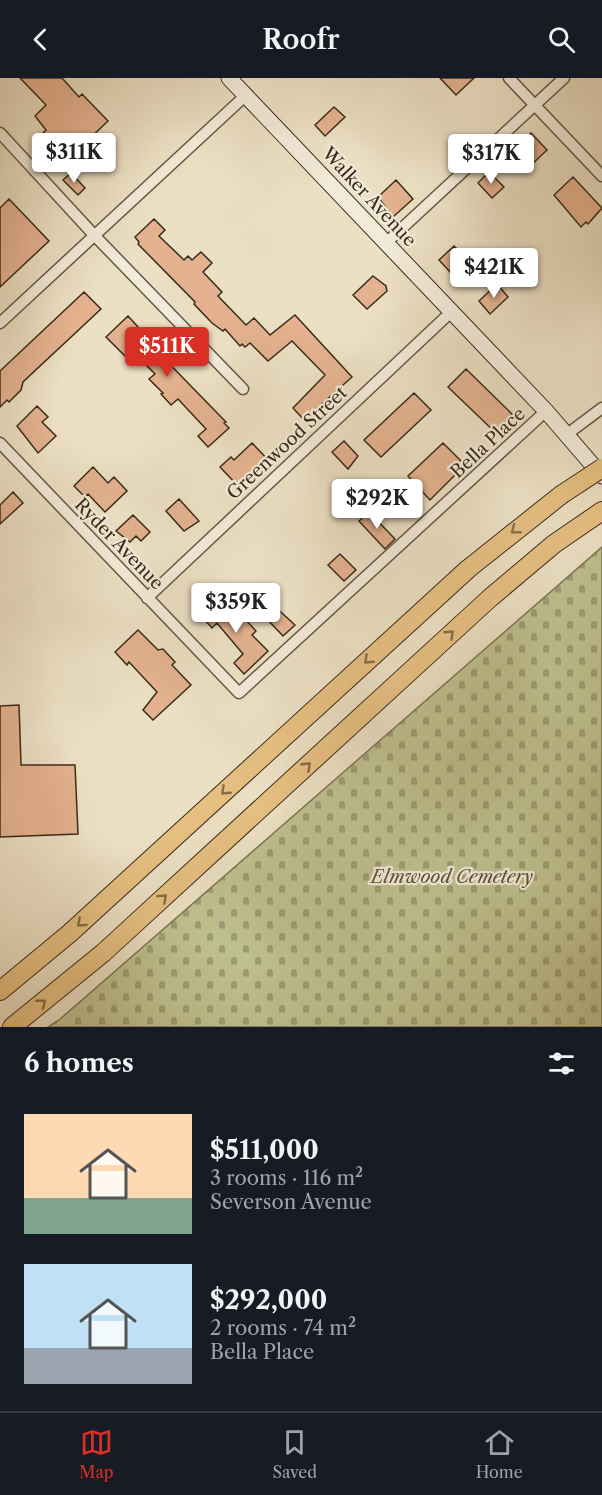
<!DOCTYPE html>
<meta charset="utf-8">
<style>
:root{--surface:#171b24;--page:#242831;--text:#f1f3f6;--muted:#9ea1a6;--line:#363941;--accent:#d93025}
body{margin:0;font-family:"Libre Caslon Text",serif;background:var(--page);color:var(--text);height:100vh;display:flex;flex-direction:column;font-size:22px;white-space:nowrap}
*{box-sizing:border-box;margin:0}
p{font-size:20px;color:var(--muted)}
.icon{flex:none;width:33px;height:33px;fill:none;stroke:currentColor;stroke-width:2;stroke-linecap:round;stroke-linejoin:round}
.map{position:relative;height:949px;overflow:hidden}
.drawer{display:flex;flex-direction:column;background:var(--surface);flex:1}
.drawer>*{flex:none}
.price{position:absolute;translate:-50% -51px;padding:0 14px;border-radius:6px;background:#fff;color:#222;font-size:20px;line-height:39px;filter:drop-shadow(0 2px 3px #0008)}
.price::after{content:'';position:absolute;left:50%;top:36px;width:18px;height:14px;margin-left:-9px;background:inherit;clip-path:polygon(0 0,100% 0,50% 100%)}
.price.on{background:var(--accent);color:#fff}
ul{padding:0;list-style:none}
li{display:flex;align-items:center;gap:18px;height:150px;padding:0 24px}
li span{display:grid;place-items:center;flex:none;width:168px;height:120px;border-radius:0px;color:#555}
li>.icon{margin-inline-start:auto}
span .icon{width:72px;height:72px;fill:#fffc;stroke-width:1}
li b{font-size:26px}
h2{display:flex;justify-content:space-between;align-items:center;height:72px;padding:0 24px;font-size:26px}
header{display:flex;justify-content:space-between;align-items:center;height:78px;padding:0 24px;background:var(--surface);font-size:27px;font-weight:600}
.menu{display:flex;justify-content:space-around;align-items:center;height:84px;border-top:2px solid var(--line);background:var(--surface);font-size:16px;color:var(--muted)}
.menu a{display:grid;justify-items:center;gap:3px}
.menu .on{color:var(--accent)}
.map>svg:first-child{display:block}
.cemetery{fill:url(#cemetery-stones);stroke:#7c7654;stroke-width:1.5}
.building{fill:#e4b28f;stroke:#392b1a;stroke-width:1.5}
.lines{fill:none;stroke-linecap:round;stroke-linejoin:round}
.street-casing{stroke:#665844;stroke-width:13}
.secondary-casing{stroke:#392b1a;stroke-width:17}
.highway-casing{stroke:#392b1a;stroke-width:20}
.street{stroke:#f3ebd9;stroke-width:10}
.secondary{stroke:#f3ebd9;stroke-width:15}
.highway{stroke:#e6c082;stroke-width:18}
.highway-bridge-casing{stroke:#392b1a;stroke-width:20;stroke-linecap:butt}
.highway-bridge{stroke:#e6c082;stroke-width:18}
.oneway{stroke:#876e49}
.labels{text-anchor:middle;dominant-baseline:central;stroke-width:4.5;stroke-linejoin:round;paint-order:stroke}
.street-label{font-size:18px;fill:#392b1a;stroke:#f3ebd9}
.park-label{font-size:18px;font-style:italic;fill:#5a5037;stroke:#f3ebd9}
</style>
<header><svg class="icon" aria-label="back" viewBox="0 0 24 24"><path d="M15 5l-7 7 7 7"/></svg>Roofr<svg class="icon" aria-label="search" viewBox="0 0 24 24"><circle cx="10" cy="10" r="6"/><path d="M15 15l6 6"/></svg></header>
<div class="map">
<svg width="602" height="949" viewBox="0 0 602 949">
<defs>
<pattern id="cemetery-stones" width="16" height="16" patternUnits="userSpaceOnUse" patternTransform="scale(1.5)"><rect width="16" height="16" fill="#bfc08f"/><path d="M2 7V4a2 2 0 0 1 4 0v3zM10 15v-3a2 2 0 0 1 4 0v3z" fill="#9c9c74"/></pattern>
</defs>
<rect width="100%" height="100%" fill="#ece0c4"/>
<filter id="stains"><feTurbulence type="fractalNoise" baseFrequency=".00333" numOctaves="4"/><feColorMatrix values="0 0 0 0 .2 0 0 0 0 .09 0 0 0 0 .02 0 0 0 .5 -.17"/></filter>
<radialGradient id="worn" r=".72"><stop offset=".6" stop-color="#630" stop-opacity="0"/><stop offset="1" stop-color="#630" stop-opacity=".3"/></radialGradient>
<path class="cemetery" d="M602,469V949H48L59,942Z"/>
<path class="building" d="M20,0H62L79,19L82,16L108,43L63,86L38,60L46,52L35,38L46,27Z
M440,0H474L456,17Z
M334,29L345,39L325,58L315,47Z
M531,55L547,72L527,91L519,82L528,74L520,65Z
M489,94L504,109L492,120L478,105Z
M71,95L85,110L78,117L63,102Z
M573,99L602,130L588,146L586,144L581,149L554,117Z
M396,102L413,121L393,139L378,119Z
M9,121L49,163L0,209V130Z
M154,141L165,152L159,158L184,182L188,178L192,182L201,174L212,185L203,194L222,214L218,218L246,247L254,240L270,257L295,237L352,299L304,342L293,330L325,297L292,263L268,283L250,265L245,269L242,266L240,268L225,251L223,253L212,245L194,226L195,224L138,166L139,164L135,159Z
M454,168L466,180L451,195L439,182Z
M373,198L386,208L387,213L367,231L353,217Z
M497,206L508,219L490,236L479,223Z
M84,214L101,231L23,304L21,312L9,324L7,322L0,329V293Z
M128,238L149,261L147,263L152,268L226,344L224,345L229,350L208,369L198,358L206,351L178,321L171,327L161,316L163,315L149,301L155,296L139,280L133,286L106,259Z
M466,291L512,336L510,338L513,341L498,357L448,309Z
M414,315L431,332L381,379L364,362Z
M37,328L48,339L42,344L56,358L38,375L17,348Z
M344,363L358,378L348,391L332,374Z
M252,365L273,387L266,394L263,391L242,412L220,389L231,379L234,382Z
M443,365L465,387L430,422L408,398Z
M93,389L108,405L114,399L127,413L105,434L88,416L85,419L74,408Z
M13,414L23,425L0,446V427Z
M179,421L199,443L184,453L166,433Z
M369,434L395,461L385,471L359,443Z
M133,437L150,454L141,463L136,458L130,464L116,453Z
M340,476L356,492L344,503L328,487Z
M218,520L241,543L244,540L256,553L252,557L268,573L244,596L234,585L243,576L217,545L212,550L203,540L205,538L202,535Z
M272,526L295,547L283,558L262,536Z
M138,552L158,572L163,571L175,584L172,587L191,607L153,642L143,632L157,614L129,584L127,587L115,574Z
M19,627L21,687H75L78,756L0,759V628Z"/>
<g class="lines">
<defs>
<path id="street" d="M509,0L602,98
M0,55L94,157L243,311
M386,165L564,0
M0,245L245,18
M566,357L602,330
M0,365L239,615L546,333
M147,520L450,235"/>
<path id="secondary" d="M229,0L546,333L602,398"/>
<path id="highway" d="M0,913L70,855L468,491L561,417
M12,949L103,875L490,520L554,466L602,433"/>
</defs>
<use href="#street" class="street-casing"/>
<use href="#secondary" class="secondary-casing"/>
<use href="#highway" class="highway-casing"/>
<use href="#street" class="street"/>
<use href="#secondary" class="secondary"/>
<use href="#highway" class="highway"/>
<defs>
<path id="highway-bridge" d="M561,417L602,390"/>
</defs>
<use href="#highway-bridge" class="highway-bridge-casing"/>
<use href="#highway-bridge" class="highway-bridge"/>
</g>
<defs><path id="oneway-chevron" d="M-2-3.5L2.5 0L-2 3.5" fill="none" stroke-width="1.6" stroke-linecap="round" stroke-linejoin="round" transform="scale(1.5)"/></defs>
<g class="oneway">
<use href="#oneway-chevron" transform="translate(515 452) rotate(141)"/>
<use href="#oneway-chevron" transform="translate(450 556) rotate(-43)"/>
<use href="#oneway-chevron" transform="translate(368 582) rotate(137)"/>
<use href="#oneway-chevron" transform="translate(307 688) rotate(-43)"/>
<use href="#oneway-chevron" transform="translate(225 713) rotate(137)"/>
<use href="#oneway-chevron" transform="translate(163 820) rotate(-42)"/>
<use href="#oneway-chevron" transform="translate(81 845) rotate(138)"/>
<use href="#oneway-chevron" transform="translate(42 925) rotate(-38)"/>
</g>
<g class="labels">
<g class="street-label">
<text transform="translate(369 119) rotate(47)">Walker Avenue</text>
<text transform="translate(287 365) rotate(-43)">Greenwood Street</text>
<text transform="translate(488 365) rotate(-43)">Bella Place</text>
<text transform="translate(119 466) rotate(46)">Ryder Avenue</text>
</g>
<g class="park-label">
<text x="452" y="799">Elmwood Cemetery</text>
</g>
</g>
<rect width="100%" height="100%" filter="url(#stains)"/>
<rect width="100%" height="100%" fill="url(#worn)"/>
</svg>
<b class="price" style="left:74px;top:106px">$311K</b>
<b class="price" style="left:491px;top:107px">$317K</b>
<b class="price" style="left:494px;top:221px">$421K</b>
<b class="price on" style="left:167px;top:300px">$511K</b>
<b class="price" style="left:377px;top:452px">$292K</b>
<b class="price" style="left:236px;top:556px">$359K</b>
</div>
<section class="drawer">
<h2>6 homes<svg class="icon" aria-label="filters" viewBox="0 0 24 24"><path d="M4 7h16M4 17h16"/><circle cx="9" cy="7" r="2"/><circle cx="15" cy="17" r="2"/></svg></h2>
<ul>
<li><span style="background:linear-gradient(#ffd9b3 70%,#7fa58c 0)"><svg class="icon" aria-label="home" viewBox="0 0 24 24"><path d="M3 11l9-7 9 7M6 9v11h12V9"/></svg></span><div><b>$511,000</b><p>3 rooms · 116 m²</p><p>Severson Avenue</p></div></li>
<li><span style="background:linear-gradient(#bfe0f5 70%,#9aa5b1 0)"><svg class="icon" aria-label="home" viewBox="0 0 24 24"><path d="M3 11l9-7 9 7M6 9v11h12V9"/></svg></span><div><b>$292,000</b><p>2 rooms · 74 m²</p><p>Bella Place</p></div></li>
</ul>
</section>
<nav class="menu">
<a class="on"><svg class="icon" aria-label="map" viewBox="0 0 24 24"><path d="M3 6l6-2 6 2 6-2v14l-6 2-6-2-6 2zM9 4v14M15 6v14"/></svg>Map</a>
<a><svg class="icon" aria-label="saved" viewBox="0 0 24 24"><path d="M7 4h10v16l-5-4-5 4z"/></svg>Saved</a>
<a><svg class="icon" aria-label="home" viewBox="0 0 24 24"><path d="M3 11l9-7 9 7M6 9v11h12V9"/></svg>Home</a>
</nav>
